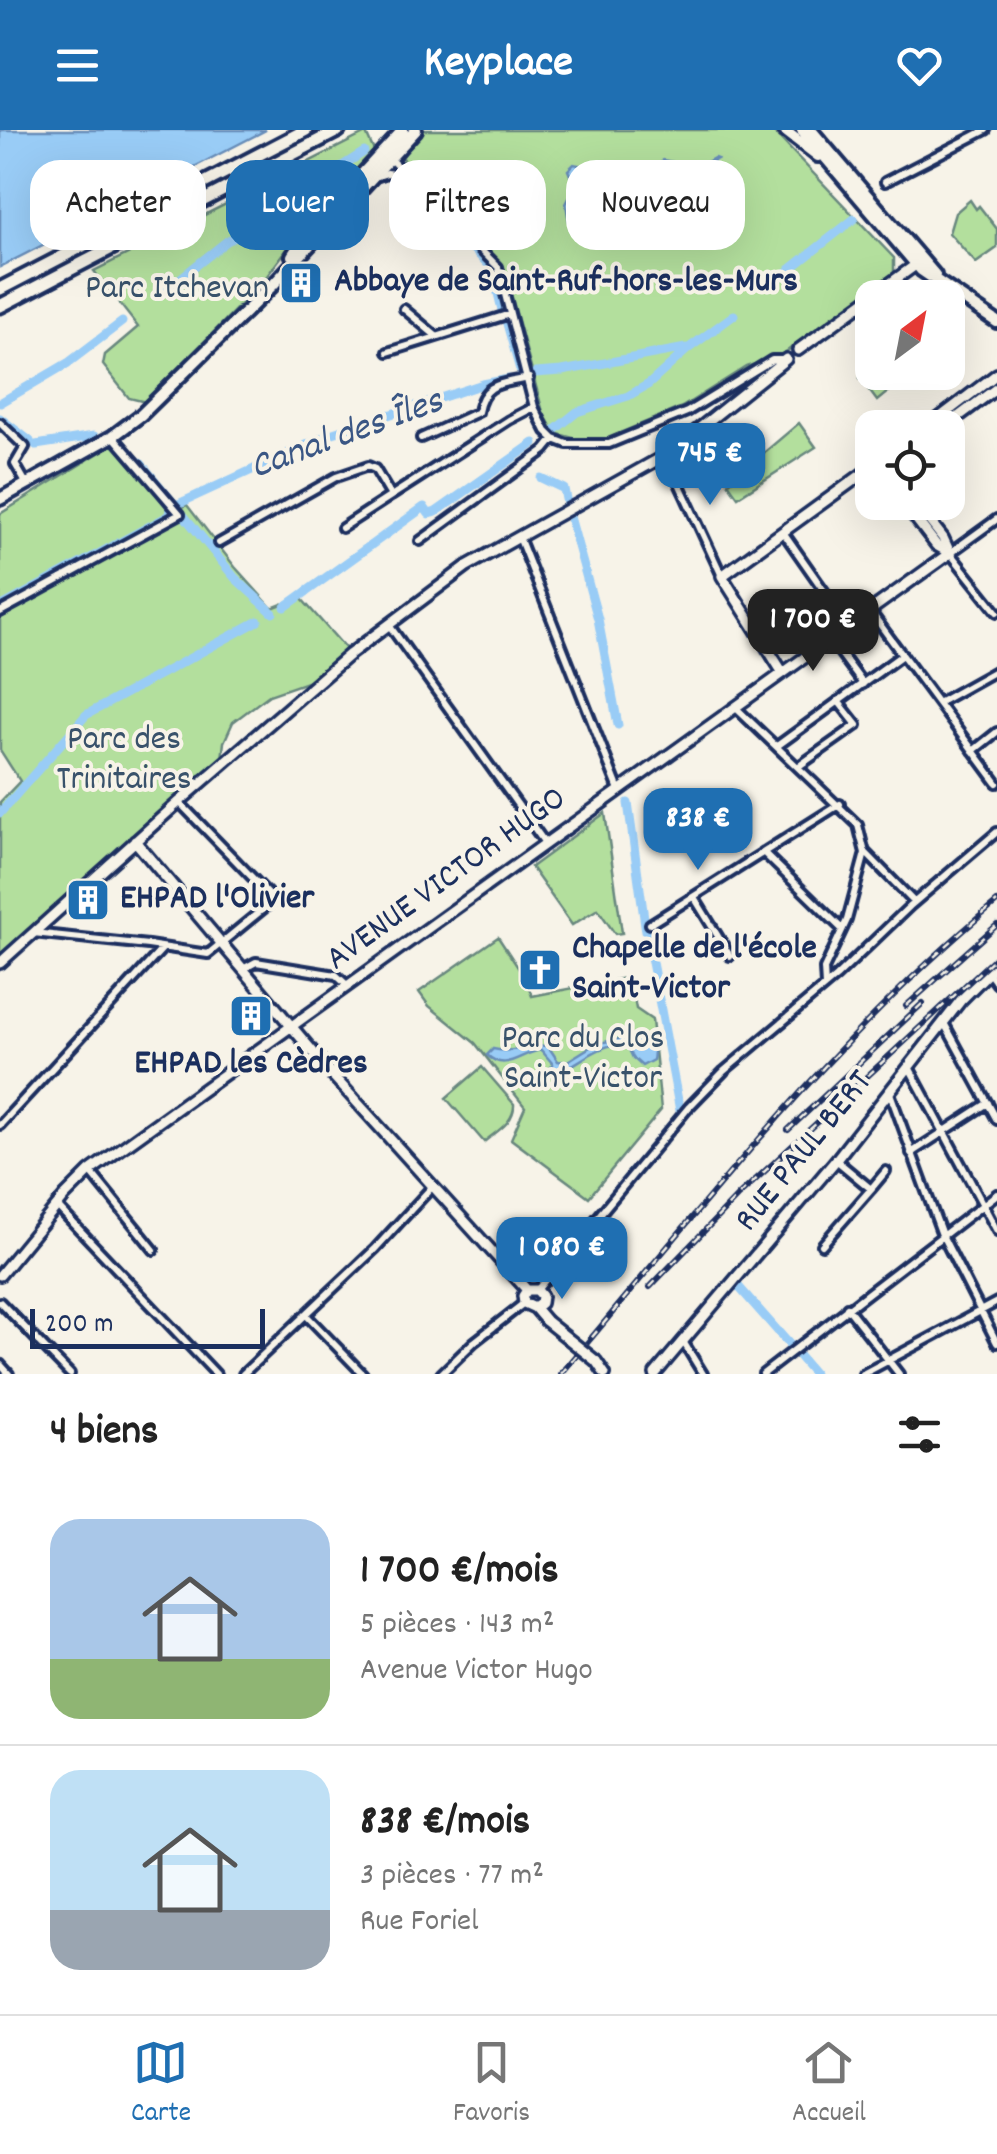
<!DOCTYPE html>
<html lang="fr">
<meta charset="utf-8">
<style>
:root{--surface:#fff;--page:#f6f6f6;--text:#222;--muted:#767676;--line:#e0e0e0;--accent:#1f6fb2}
body{margin:0;font-family:Dekko,sans-serif;background:var(--page);color:var(--text);height:100vh;display:flex;flex-direction:column;font-size:38px;white-space:nowrap}
*{box-sizing:border-box;margin:0}
p{font-size:32px;color:var(--muted)}
.icon{flex:none;width:55px;height:55px;fill:none;stroke:currentColor;stroke-width:2;stroke-linecap:round;stroke-linejoin:round}
.map{position:relative;height:1244px;overflow:hidden}
.side{display:flex;flex-direction:column;background:var(--surface);flex:1}
.side>*{flex:none}
.top-card{position:absolute;left:30px;top:30px;width:938px;height:90px;display:flex;gap:20px}
.needle{width:65px;rotate:32deg}
.fabs{position:absolute;left:855px;top:150px;display:grid;gap:20px}
.fabs a{display:grid;place-items:center;width:110px;height:110px;border-radius:20px;background:var(--surface);box-shadow:0 10px 40px #0002;font-size:50px}
.scale{position:absolute;left:30px;bottom:25px;width:235px;box-sizing:border-box;padding-left:10px;border:5px solid #1b2f5e;border-top:0;font-size:28px;line-height:35px;white-space:nowrap;color:#1b2f5e;-webkit-text-stroke:8px #f7f3e8;paint-order:stroke}
.price{position:absolute;translate:-50% -85px;padding:0 22px;border-radius:20px;background:var(--accent);color:#fff;font-size:32px;line-height:65px;filter:drop-shadow(0 2px 5px #0008)}
.price::after{content:'';position:absolute;left:50%;top:60px;width:30px;height:22px;margin-left:-15px;background:inherit;clip-path:polygon(0 0,100% 0,50% 100%)}
.price.active{background:#222;color:#fff}
ul{padding:0;list-style:none}
li{display:flex;align-items:center;gap:30px;height:250px;padding:0 50px}
li+li{border-top:2px solid var(--line)}
li span{display:grid;place-items:center;flex:none;width:280px;height:200px;border-radius:30px;color:#555}
li>.icon{margin-inline-start:auto}
span .icon{width:120px;height:120px;fill:#fffc;stroke-width:1}
li b{font-size:42px}
h2{display:flex;justify-content:space-between;align-items:center;height:120px;padding:0 50px;font-size:42px}
.pill{padding:0 35px;border-radius:30px;background:var(--surface);box-shadow:0 10px 40px #0002;font-size:35px;line-height:90px}
.pill.active{background:var(--accent);color:#fff}
header{display:flex;justify-content:space-between;align-items:center;height:130px;padding:0 50px;background:var(--accent);color:#fff;font-size:45px;font-weight:700}
.dock{display:flex;justify-content:space-around;align-items:center;height:140px;border-top:2px solid var(--line);background:var(--surface);font-size:28px;color:var(--muted)}
.dock a{display:grid;justify-items:center;gap:5px}
.dock .active{color:var(--accent)}
.map>svg:first-child{display:block}
.green{fill:#b3df9d;stroke:#67877e;stroke-width:2.5}
.water{fill:#99ccf6;stroke:#678db9;stroke-width:2.5}
.lines{fill:none;stroke-linecap:round;stroke-linejoin:round}
.canal{stroke:#99ccf6;stroke-width:9}
.street-casing{stroke:#1b2f5e;stroke-width:14}
.secondary-casing{stroke:#1b2f5e;stroke-width:16}
.primary-casing{stroke:#1b2f5e;stroke-width:18}
.highway-casing{stroke:#1b2f5e;stroke-width:19}
.street{stroke:#f7f3e8;stroke-width:6}
.secondary{stroke:#f7f3e8;stroke-width:9}
.primary{stroke:#f7f3e8;stroke-width:10}
.highway{stroke:#f7f3e8;stroke-width:11}
.rail-casing{stroke:#1b2f5e;stroke-width:6}
.rail{stroke:#f7f3e8;stroke-width:2.5;stroke-dasharray:8;stroke-linecap:butt}
.secondary-bridge-casing{stroke:#1b2f5e;stroke-width:16;stroke-linecap:butt}
.secondary-bridge{stroke:#f7f3e8;stroke-width:9}
.labels{text-anchor:middle;dominant-baseline:central;stroke-width:8;stroke-linejoin:round;paint-order:stroke}
.poi-label{font-size:35px;font-weight:bold;fill:#1b2f5e;stroke:#f7f3e8;text-anchor:start}
.park-label{font-size:35px;fill:#39526b;stroke:#f7f3e8}
.street-label{font-size:35px;fill:#1b2f5e;stroke:#f7f3e8}
.water-label{font-size:38px;font-style:italic;fill:#3a5684;stroke:#f7f3e8}
</style>
<header><svg class="icon" aria-label="menu" viewBox="0 0 24 24"><path d="M4 6h16M4 12h16M4 18h16"/></svg>Keyplace<svg class="icon" aria-label="heart" viewBox="0 0 24 24"><path d="M12 20l-8-8c-3-5 5-10 8-4 3-6 11-1 8 4z"/></svg></header>
<div class="map">
<svg width="997" height="1244" viewBox="0 0 997 1244">
<rect width="100%" height="100%" fill="#f7f3e8"/>
<filter id="ink" filterUnits="userSpaceOnUse"><feTurbulence type="fractalNoise" baseFrequency=".01" numOctaves="2"/><feDisplacementMap in="SourceGraphic" scale="20" xChannelSelector="R" yChannelSelector="G"/><feConvolveMatrix kernelMatrix="1 2 1 2 8 2 1 2 1" color-interpolation-filters="sRGB"/></filter>
<g filter="url(#ink)">
<path class="green" d="M423,0H772L894,128V144L780,226L746,237L682,277L608,308L584,311L555,303L543,282L503,135L402,35L403,26Z
M366,3L374,21L305,95L264,150L146,272L129,268L103,235L105,225L138,197L94,141Z
M970,70L976,79L979,76L997,99V118L976,133L949,103L955,83Z
M872,240V242L911,243L877,271L860,248Z
M799,293L816,317L738,367L728,353Z
M115,313L171,383L187,375L235,437L272,478L300,467L346,519L310,551L269,565L233,592L224,612L222,629L0,825V672L20,651L0,620V384Z
M605,683L622,803L615,804L598,779L572,795L531,737Z
M498,807L525,848L532,866L630,847L636,879L652,890L661,980L589,1067L511,1009L525,977L475,913L429,876L419,862Z
M482,937L514,974C515,992 497,1001 484,1012L446,968Z"/>
<path class="water" d="M0,0H266L0,137Z
M714,28L717,29C686,48 696,36 663,35L649,50L634,49C630,68 622,60 609,62L601,74L582,61L573,67L576,97H570L566,74L575,57L568,40L574,34L588,37L595,45H603L609,59L619,61L628,55L631,45H650L663,30L698,37Z
M637,905C650,907 656,918 653,930L642,936L633,928L626,913C597,914 578,935 552,946L547,943L553,934L541,920C520,923 506,943 487,925L493,919C513,924 528,914 548,916L558,931L566,932L595,914Z"/>
<g class="lines">
<path class="canal" d="M437,83L492,138L502,180
M769,156L854,89
M158,166L227,111L283,85L320,50L364,22
M506,190L520,240
M535,243L562,241L686,218
M0,273L68,233L122,192
M0,288L30,311
M556,299L577,282L628,266L649,254L689,218L734,185
M36,315L94,306
M140,332L235,448L273,483
M541,348L564,359L567,374
M176,375L330,304L483,254L509,249
M569,383L598,489L618,595
M0,477L170,385L171,378
M285,477L424,377L429,384L436,382L534,313
M628,673L645,795L680,981
M0,683L86,585L258,491
M738,1156L790,1215
M798,1225L814,1244"/>
<defs>
<path id="street" d="M387,26L498,137L534,277L546,301L554,309L567,314H609L687,282L772,230H784
M378,46L387,43L404,45
M885,52L986,0
M404,179L436,206
M388,222L510,184
M0,293L25,317L15,334L26,353
M421,308L478,282C483,252 502,254 529,248
M666,325L722,446
M997,389L950,423L997,482
M342,398L391,366
M783,402L848,495
M519,407L619,660
M420,411L545,320L554,309
M219,413L336,347L368,336L375,339L391,366L509,290L534,277
M870,481L997,653
M0,482L180,384L113,306
M389,495L545,713
M830,509L863,554
M938,573L997,540
M735,577L858,695L865,723L847,790L824,839L825,856
M777,616L902,525
M973,621L997,602
M799,636L857,595L838,571
M764,723L842,799
M866,723L914,772
M694,767L730,826
M650,794L840,674
M33,803L148,815L208,824L274,770L179,672
M245,838L256,832L336,845L348,856
M989,843L997,854
M944,893L997,990
M909,937L997,1101
M890,963L942,1105L997,1213
M0,995L163,818
M911,1023L988,973
M836,1030L871,1059L886,1041
M90,1041L154,1120
M57,1076L216,1244
M822,1115L871,1059
M537,1160L689,977L724,941L836,847L910,776L997,702
M0,1172L70,1244
M847,1177L899,1244
M306,1185L363,1244
M684,1213L703,1244
M0,1234L9,1244
M243,1244L375,1119L432,1057
M441,1244L474,1212L524,1173
M763,1244L997,1064
M863,1244L997,1172"/>
<path id="secondary" d="M798,220L921,131
M926,298L997,244
M943,298L997,258
M903,372L936,415L950,423
M915,372L943,408L950,423
M783,543L722,446L872,337
M135,711L335,948L527,1160
M0,833L179,672L350,524L467,436L666,325L786,229
M0,1145L65,1066L90,1041L950,423
M527,1160L523,1166L524,1173L535,1178L546,1191
M527,1160H537L542,1166L541,1173L535,1178
M596,1231L605,1244
M655,1244L836,1030L961,870L997,834"/>
<path id="primary" d="M784,0L818,26
M802,0L921,140L997,192
M811,0L935,145
M292,126L304,107L403,0
M0,369L113,306L141,285L272,156L416,0"/>
<path id="highway" d="M0,159L306,0
M0,176L339,0"/>
</defs>
<use href="#street" class="street-casing"/>
<use href="#secondary" class="secondary-casing"/>
<use href="#primary" class="primary-casing"/>
<use href="#highway" class="highway-casing"/>
<use href="#street" class="street"/>
<use href="#secondary" class="secondary"/>
<use href="#primary" class="primary"/>
<use href="#highway" class="highway"/>
<defs>
<path id="rail" d="M906,876L997,795
M788,1000L923,873
M650,1157L738,1066L997,826
M561,1244C700,1080 830,910 997,772"/>
</defs>
<use href="#rail" class="rail-casing"/>
<use href="#rail" class="rail"/>
<defs>
<path id="secondary-bridge" d="M546,1191L596,1231"/>
</defs>
<use href="#secondary-bridge" class="secondary-bridge-casing"/>
<use href="#secondary-bridge" class="secondary-bridge"/>
</g>
</g>
<defs>
<symbol id="building-square" viewBox="-11 -11 22 22"><rect x="-9" y="-9" width="18" height="18" rx="4" fill="#1f6fb2" stroke="#f7f3e8"/><path d="M-4-6H4V6H1V3H-1V6H-4ZM-2.5-4.3h1.7v1.8h-1.7ZM.8-4.3h1.7v1.8H.8ZM-2.5-1h1.7V.8h-1.7ZM.8-1h1.7V.8H.8Z" fill="#fff"/></symbol>
<symbol id="church-square" viewBox="-11 -11 22 22"><rect x="-9" y="-9" width="18" height="18" rx="4" fill="#1f6fb2" stroke="#f7f3e8"/><path d="M-1.2-6h2.4v3.5h3.3v2.4h-3.3V6h-2.4V-.1h-3.3v-2.4h3.3Z" fill="#fff"/></symbol>
</defs>
<g fill-rule="evenodd">
<use href="#building-square" x="276" y="128" width="50" height="50"/>
<use href="#building-square" x="63" y="745" width="50" height="50"/>
<use href="#church-square" x="515" y="815" width="50" height="50"/>
<use href="#building-square" x="226" y="861" width="50" height="50"/>
</g>
<g class="labels">
<g class="poi-label">
<text x="334" y="153">Abbaye de Saint-Ruf-hors-les-Murs</text>
<text x="120" y="770">EHPAD l'Olivier</text>
<text x="572" y="820">Chapelle de l'école<tspan x="572" dy="40">Saint-Victor</tspan></text>
<text x="251" y="935" text-anchor="middle">EHPAD les Cèdres</text>
</g>
<g class="park-label">
<text x="177" y="160">Parc Itchevan</text>
<text x="124" y="611">Parc des<tspan x="124" dy="40">Trinitaires</tspan></text>
<text x="583" y="910">Parc du Clos<tspan x="583" dy="40">Saint-Victor</tspan></text>
</g>
<g class="street-label">
<text transform="translate(447 750) rotate(-36)">AVENUE VICTOR HUGO</text>
<text transform="translate(805 1022) rotate(-51)">RUE PAUL BERT</text>
</g>
<g class="water-label">
<text transform="translate(347 306) rotate(-20)">Canal des Îles</text>
</g>
</g>
</svg>
<div class="fabs">
<a><svg class="needle" viewBox="-14 -14 28 28"><path d="M0-13l5 13h-10z" fill="#e53935"/><path d="M0 13l5-13h-10z" fill="#767676"/></svg></a>
<a><svg class="icon" aria-label="locate" viewBox="0 0 24 24"><circle cx="12" cy="12" r="6"/><path d="M12 2v4M12 18v4M2 12h4M18 12h4"/></svg></a>
</div>
<div class="scale">200 m</div>
<b class="price" style="left:710px;top:378px">745 €</b>
<b class="price active" style="left:813px;top:544px">1 700 €</b>
<b class="price" style="left:698px;top:743px">838 €</b>
<b class="price" style="left:562px;top:1172px">1 080 €</b>
<div class="top-card">
<a class="pill">Acheter</a>
<a class="pill active">Louer</a>
<a class="pill">Filtres</a>
<a class="pill">Nouveau</a>
</div>
</div>
<section class="side">
<h2>4 biens<svg class="icon" aria-label="filters" viewBox="0 0 24 24"><path d="M4 7h16M4 17h16"/><circle cx="9" cy="7" r="2"/><circle cx="15" cy="17" r="2"/></svg></h2>
<ul>
<li><span style="background:linear-gradient(#a9c7e8 70%,#8fb573 0)"><svg class="icon" aria-label="home" viewBox="0 0 24 24"><path d="M3 11l9-7 9 7M6 9v11h12V9"/></svg></span><div><b>1 700 €/mois</b><p>5 pièces · 143 m²</p><p>Avenue Victor Hugo</p></div></li>
<li><span style="background:linear-gradient(#bfe0f5 70%,#9aa5b1 0)"><svg class="icon" aria-label="home" viewBox="0 0 24 24"><path d="M3 11l9-7 9 7M6 9v11h12V9"/></svg></span><div><b>838 €/mois</b><p>3 pièces · 77 m²</p><p>Rue Foriel</p></div></li>
</ul>
</section>
<nav class="dock">
<a class="active"><svg class="icon" aria-label="map" viewBox="0 0 24 24"><path d="M3 6l6-2 6 2 6-2v14l-6 2-6-2-6 2zM9 4v14M15 6v14"/></svg>Carte</a>
<a><svg class="icon" aria-label="saved" viewBox="0 0 24 24"><path d="M7 4h10v16l-5-4-5 4z"/></svg>Favoris</a>
<a><svg class="icon" aria-label="home" viewBox="0 0 24 24"><path d="M3 11l9-7 9 7M6 9v11h12V9"/></svg>Accueil</a>
</nav>
